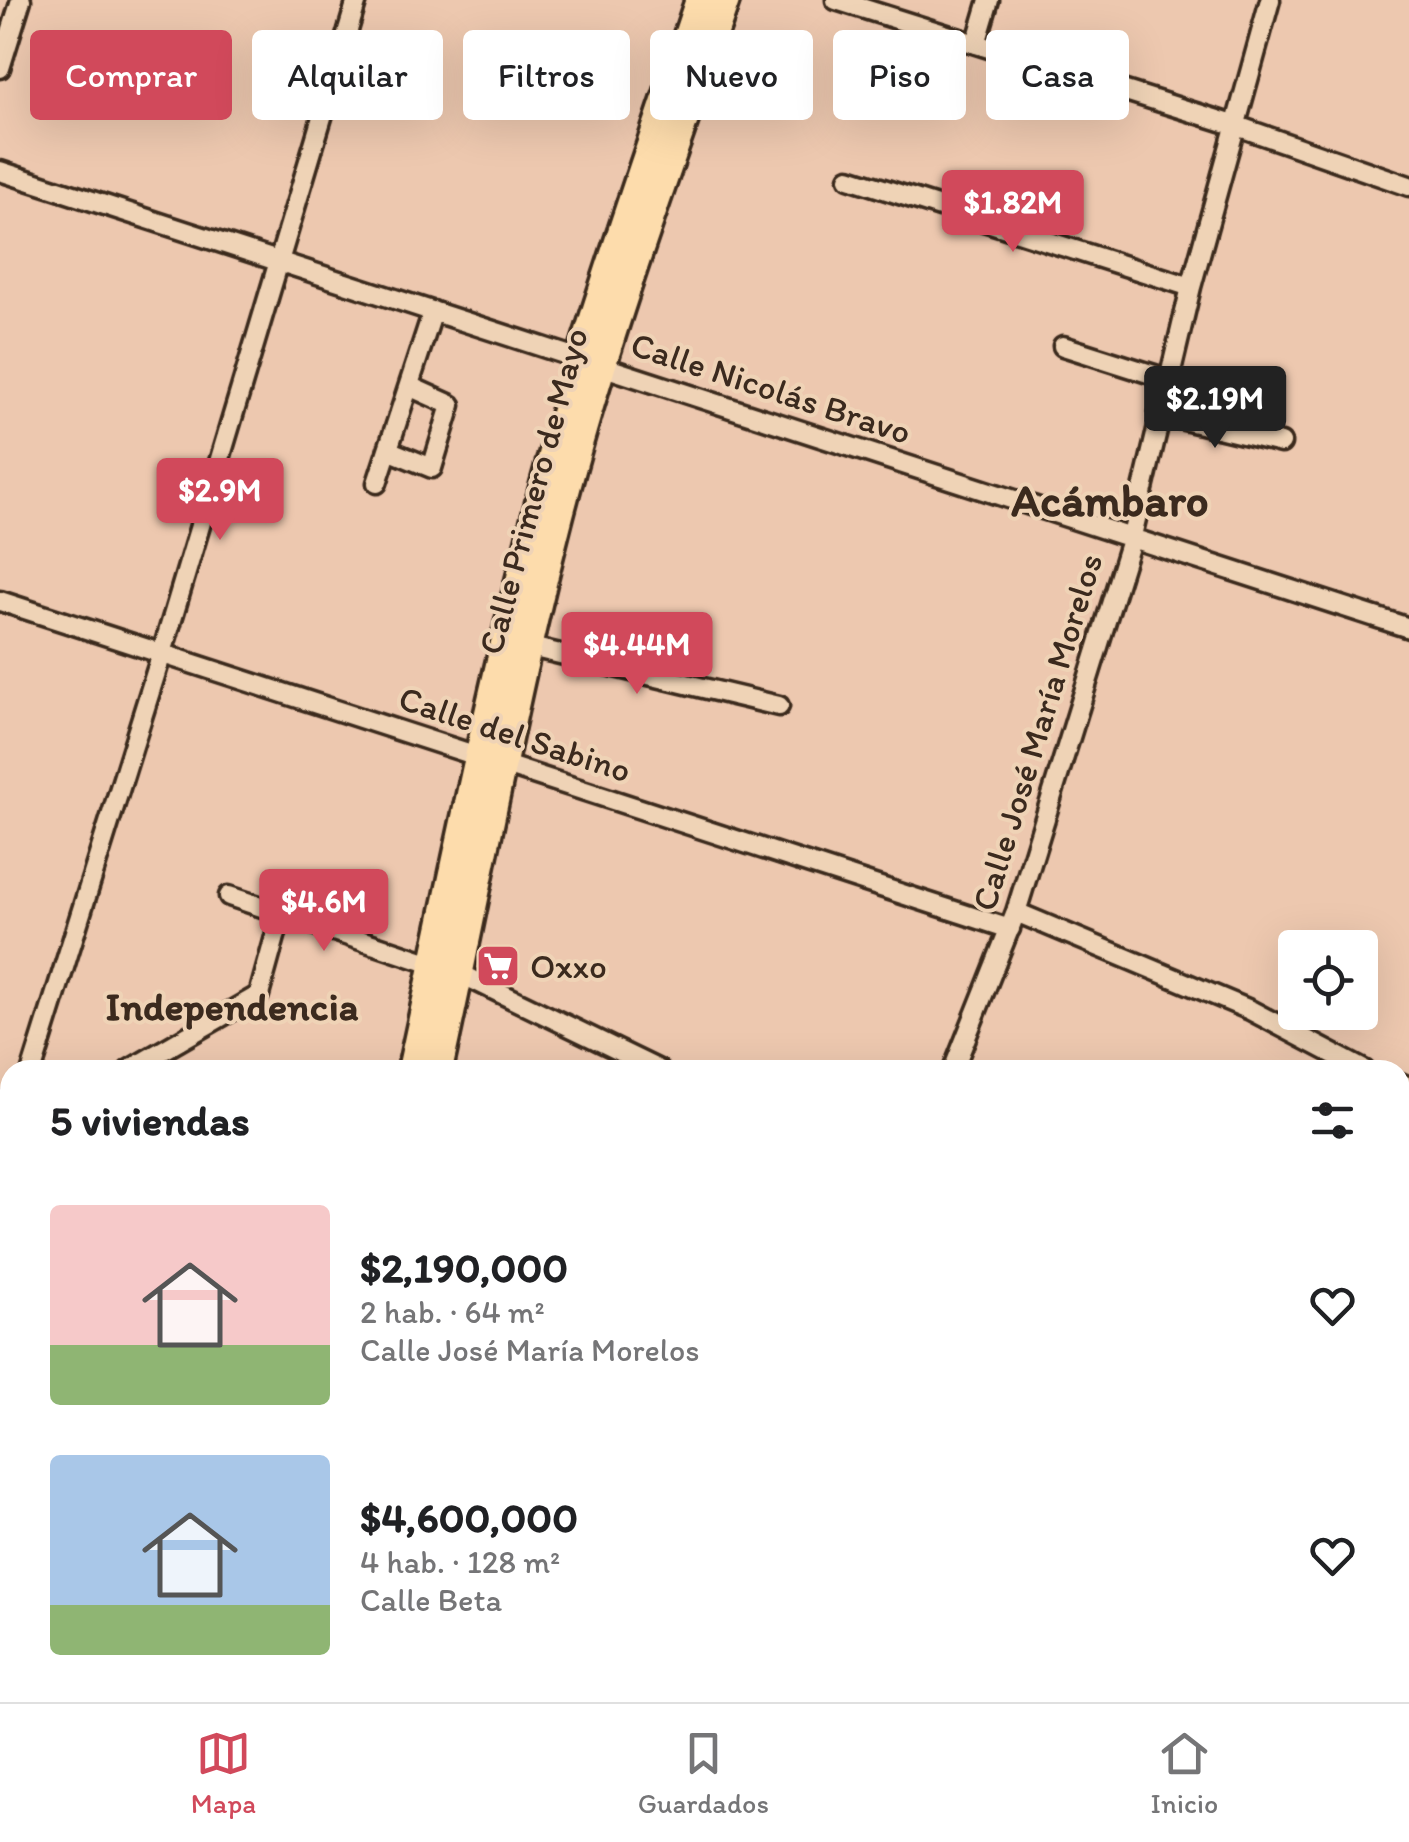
<!DOCTYPE html>
<html lang="es">
<meta charset="utf-8">
<style>
:root{--surface:#fff;--page:#f2f2f2;--text:#202124;--muted:#757577;--line:#e0e0e0;--accent:#d1495b}
body{margin:0;font-family:Itim,sans-serif;background:var(--page);color:var(--text);height:100vh;display:flex;flex-direction:column;font-size:38px;white-space:nowrap}
*{box-sizing:border-box;margin:0}
p{font-size:32px;color:var(--muted)}
.icon{flex:none;width:55px;height:55px;fill:none;stroke:currentColor;stroke-width:2;stroke-linecap:round;stroke-linejoin:round}
.map{position:relative;flex:1;overflow:hidden}
.panel{position:absolute;left:0px;top:1060px;width:1410px;height:642px;display:flex;flex-direction:column;background:var(--surface);border-radius:30px 30px 0 0;box-shadow:0 10px 40px #0002}
.panel>*{flex:none}
.hud{position:absolute;left:30px;top:30px;width:1350px;height:90px;display:flex;gap:20px}
.controls{position:absolute;left:1278px;top:930px;display:grid;gap:20px}
.controls a{display:grid;place-items:center;width:100px;height:100px;border-radius:10px;background:var(--surface);box-shadow:0 10px 40px #0002;font-size:50px}
.price{position:absolute;translate:-50% -85px;padding:0 22px;border-radius:10px;background:var(--accent);color:#fff;font-size:32px;line-height:65px;filter:drop-shadow(0 2px 5px #0008)}
.price::after{content:'';position:absolute;left:50%;top:60px;width:30px;height:22px;margin-left:-15px;background:inherit;clip-path:polygon(0 0,100% 0,50% 100%)}
.price.on{background:#222;color:#fff}
ul{padding:0;list-style:none}
li{display:flex;align-items:center;gap:30px;height:250px;padding:0 50px}
li span{display:grid;place-items:center;flex:none;width:280px;height:200px;border-radius:10px;color:#555}
li>.icon{margin-inline-start:auto}
span .icon{width:120px;height:120px;fill:#fffc;stroke-width:1}
li b{font-size:42px}
h2{display:flex;justify-content:space-between;align-items:center;height:120px;padding:0 50px;font-size:42px}
.pill{padding:0 35px;border-radius:10px;background:var(--surface);box-shadow:0 10px 40px #0002;font-size:35px;line-height:90px}
.pill.on{background:var(--accent);color:#fff}
.dock{display:flex;justify-content:space-around;align-items:center;height:140px;border-top:2px solid var(--line);background:var(--surface);font-size:28px;color:var(--muted)}
.dock a{display:grid;justify-items:center;gap:5px}
.dock .on{color:var(--accent)}
.map>svg:first-child{display:block}
.green{fill:#bed48a;stroke:#7c7f54;stroke-width:2.5}
.lines{fill:none;stroke-linecap:round;stroke-linejoin:round}
.minor-casing{stroke:#3b2a1e;stroke-width:25}
.tertiary-casing{stroke:#3b2a1e;stroke-width:30}
.primary-casing{stroke:#3b2a1e;stroke-width:35}
.minor{stroke:#efd3b6;stroke-width:18}
.tertiary{stroke:#efd3b6;stroke-width:22}
.primary{stroke:#fddcac;stroke-width:28}
.labels{text-anchor:middle;dominant-baseline:central;stroke-width:8;stroke-linejoin:round;paint-order:stroke}
.street-label{font-size:35px;fill:#3b2a1e;stroke:#efd3b6}
.poi-label{font-size:35px;fill:#3b2a1e;stroke:#efd3b6;text-anchor:start}
.quarter-label{font-size:40px;font-weight:bold;fill:#3b2a1e;stroke:#efd3b6}
.district-label{font-size:45px;font-weight:bold;fill:#3b2a1e;stroke:#efd3b6}
</style>
<div class="map">
<svg width="1409" height="1702" viewBox="0 0 1409 1702">
<rect width="100%" height="100%" fill="#edc8af"/>
<filter id="ink" filterUnits="userSpaceOnUse"><feTurbulence type="fractalNoise" baseFrequency=".01" numOctaves="2"/><feDisplacementMap in="SourceGraphic" scale="20" xChannelSelector="R" yChannelSelector="G"/><feConvolveMatrix kernelMatrix="1 2 1 2 8 2 1 2 1" color-interpolation-filters="sRGB"/></filter>
<g filter="url(#ink)">
<path class="green" d="M247,1692H603V1693L598,1702H241Z"/>
<g class="lines">
<defs>
<path id="minor" d="M836,0L1237,126L1409,186
M976,44L989,0
M0,68L21,0
M0,171L1409,628
M849,178L1191,287
M1063,346L1167,379
M1159,414L1281,443
M388,450L432,468L451,405L409,386
M377,483L433,311
M0,601L1010,929
M518,644L779,706
M229,896L459,973L659,1070
M1016,912L1250,1010L1364,1070
M32,1070L162,653L357,0
M129,1070L259,995L281,915
M953,1070L1016,912L1131,540L1191,287L1270,0
M1400,1083L1409,1087
M0,1102L10,1105
M0,1178L10,1143
M0,1243L10,1246
M0,1271L10,1274
M0,1358L10,1367
M0,1460L10,1462
M0,1579L10,1589
M1400,1682L1409,1684
M92,1692L105,1702
M692,1692L709,1702
M621,1702L627,1692
M1201,1702L1213,1692"/>
<path id="tertiary" d="M1400,1156L1409,1123
M1248,1702L1251,1692"/>
<path id="primary" d="M412,1070C456,867 496,662 551,463C594,307 649,154 700,0
M438,1070C482,868 518,662 573,462C616,306 673,153 725,0
M176,1702L183,1692
M205,1702L211,1692"/>
</defs>
<use href="#minor" class="minor-casing"/>
<use href="#tertiary" class="tertiary-casing"/>
<use href="#primary" class="primary-casing"/>
<use href="#minor" class="minor"/>
<use href="#tertiary" class="tertiary"/>
<use href="#primary" class="primary"/>
</g>
</g>
<defs>
<symbol id="supermarket-square" viewBox="-11 -11 22 22"><rect x="-9" y="-9" width="18" height="18" rx="4" fill="#d1495b" stroke="#efd3b6"/><path d="M-6-5.5h2.5l.6 2H6L4.5 2H-2.5L-4.4-4H-6ZM-1.5 3.2a1.3 1.3 0 1 0 .1 0ZM3 3.2a1.3 1.3 0 1 0 .1 0Z" fill="#fff"/></symbol>
</defs>
<g fill-rule="evenodd">
<use href="#supermarket-square" x="473" y="941" width="50" height="50"/>
</g>
<g class="labels">
<g class="street-label">
<text transform="translate(771 388) rotate(18)">Calle Nicolás Bravo</text>
<text transform="translate(533 491) rotate(-75)">Calle Primero de Mayo</text>
<text transform="translate(1037 732) rotate(-73)">Calle José María Morelos</text>
<text transform="translate(515 734) rotate(18)">Calle del Sabino</text>
</g>
<g class="poi-label">
<text x="530" y="966">Oxxo</text>
</g>
<g class="quarter-label">
<text x="232" y="1006">Independencia</text>
</g>
<g class="district-label">
<text x="1110" y="500">Acámbaro</text>
</g>
</g>
</svg>
<div class="controls">
<a><svg class="icon" aria-label="locate" viewBox="0 0 24 24"><circle cx="12" cy="12" r="6"/><path d="M12 2v4M12 18v4M2 12h4M18 12h4"/></svg></a>
</div>
<b class="price" style="left:1013px;top:255px">$1.82M</b>
<b class="price on" style="left:1215px;top:451px">$2.19M</b>
<b class="price" style="left:220px;top:543px">$2.9M</b>
<b class="price" style="left:637px;top:697px">$4.44M</b>
<b class="price" style="left:324px;top:954px">$4.6M</b>
<div class="hud">
<a class="pill on">Comprar</a>
<a class="pill">Alquilar</a>
<a class="pill">Filtros</a>
<a class="pill">Nuevo</a>
<a class="pill">Piso</a>
<a class="pill">Casa</a>
</div>
<section class="panel">
<h2>5 viviendas<svg class="icon" aria-label="filters" viewBox="0 0 24 24"><path d="M4 7h16M4 17h16"/><circle cx="9" cy="7" r="2"/><circle cx="15" cy="17" r="2"/></svg></h2>
<ul>
<li><span style="background:linear-gradient(#f6c9c9 70%,#8fb573 0)"><svg class="icon" aria-label="home" viewBox="0 0 24 24"><path d="M3 11l9-7 9 7M6 9v11h12V9"/></svg></span><div><b>$2,190,000</b><p>2 hab. · 64 m²</p><p>Calle José María Morelos</p></div><svg class="icon" aria-label="heart" viewBox="0 0 24 24"><path d="M12 20l-8-8c-3-5 5-10 8-4 3-6 11-1 8 4z"/></svg></li>
<li><span style="background:linear-gradient(#a9c7e8 75%,#8fb573 0)"><svg class="icon" aria-label="home" viewBox="0 0 24 24"><path d="M3 11l9-7 9 7M6 9v11h12V9"/></svg></span><div><b>$4,600,000</b><p>4 hab. · 128 m²</p><p>Calle Beta</p></div><svg class="icon" aria-label="heart" viewBox="0 0 24 24"><path d="M12 20l-8-8c-3-5 5-10 8-4 3-6 11-1 8 4z"/></svg></li>
</ul>
</section>
</div>
<nav class="dock">
<a class="on"><svg class="icon" aria-label="map" viewBox="0 0 24 24"><path d="M3 6l6-2 6 2 6-2v14l-6 2-6-2-6 2zM9 4v14M15 6v14"/></svg>Mapa</a>
<a><svg class="icon" aria-label="saved" viewBox="0 0 24 24"><path d="M7 4h10v16l-5-4-5 4z"/></svg>Guardados</a>
<a><svg class="icon" aria-label="home" viewBox="0 0 24 24"><path d="M3 11l9-7 9 7M6 9v11h12V9"/></svg>Inicio</a>
</nav>
